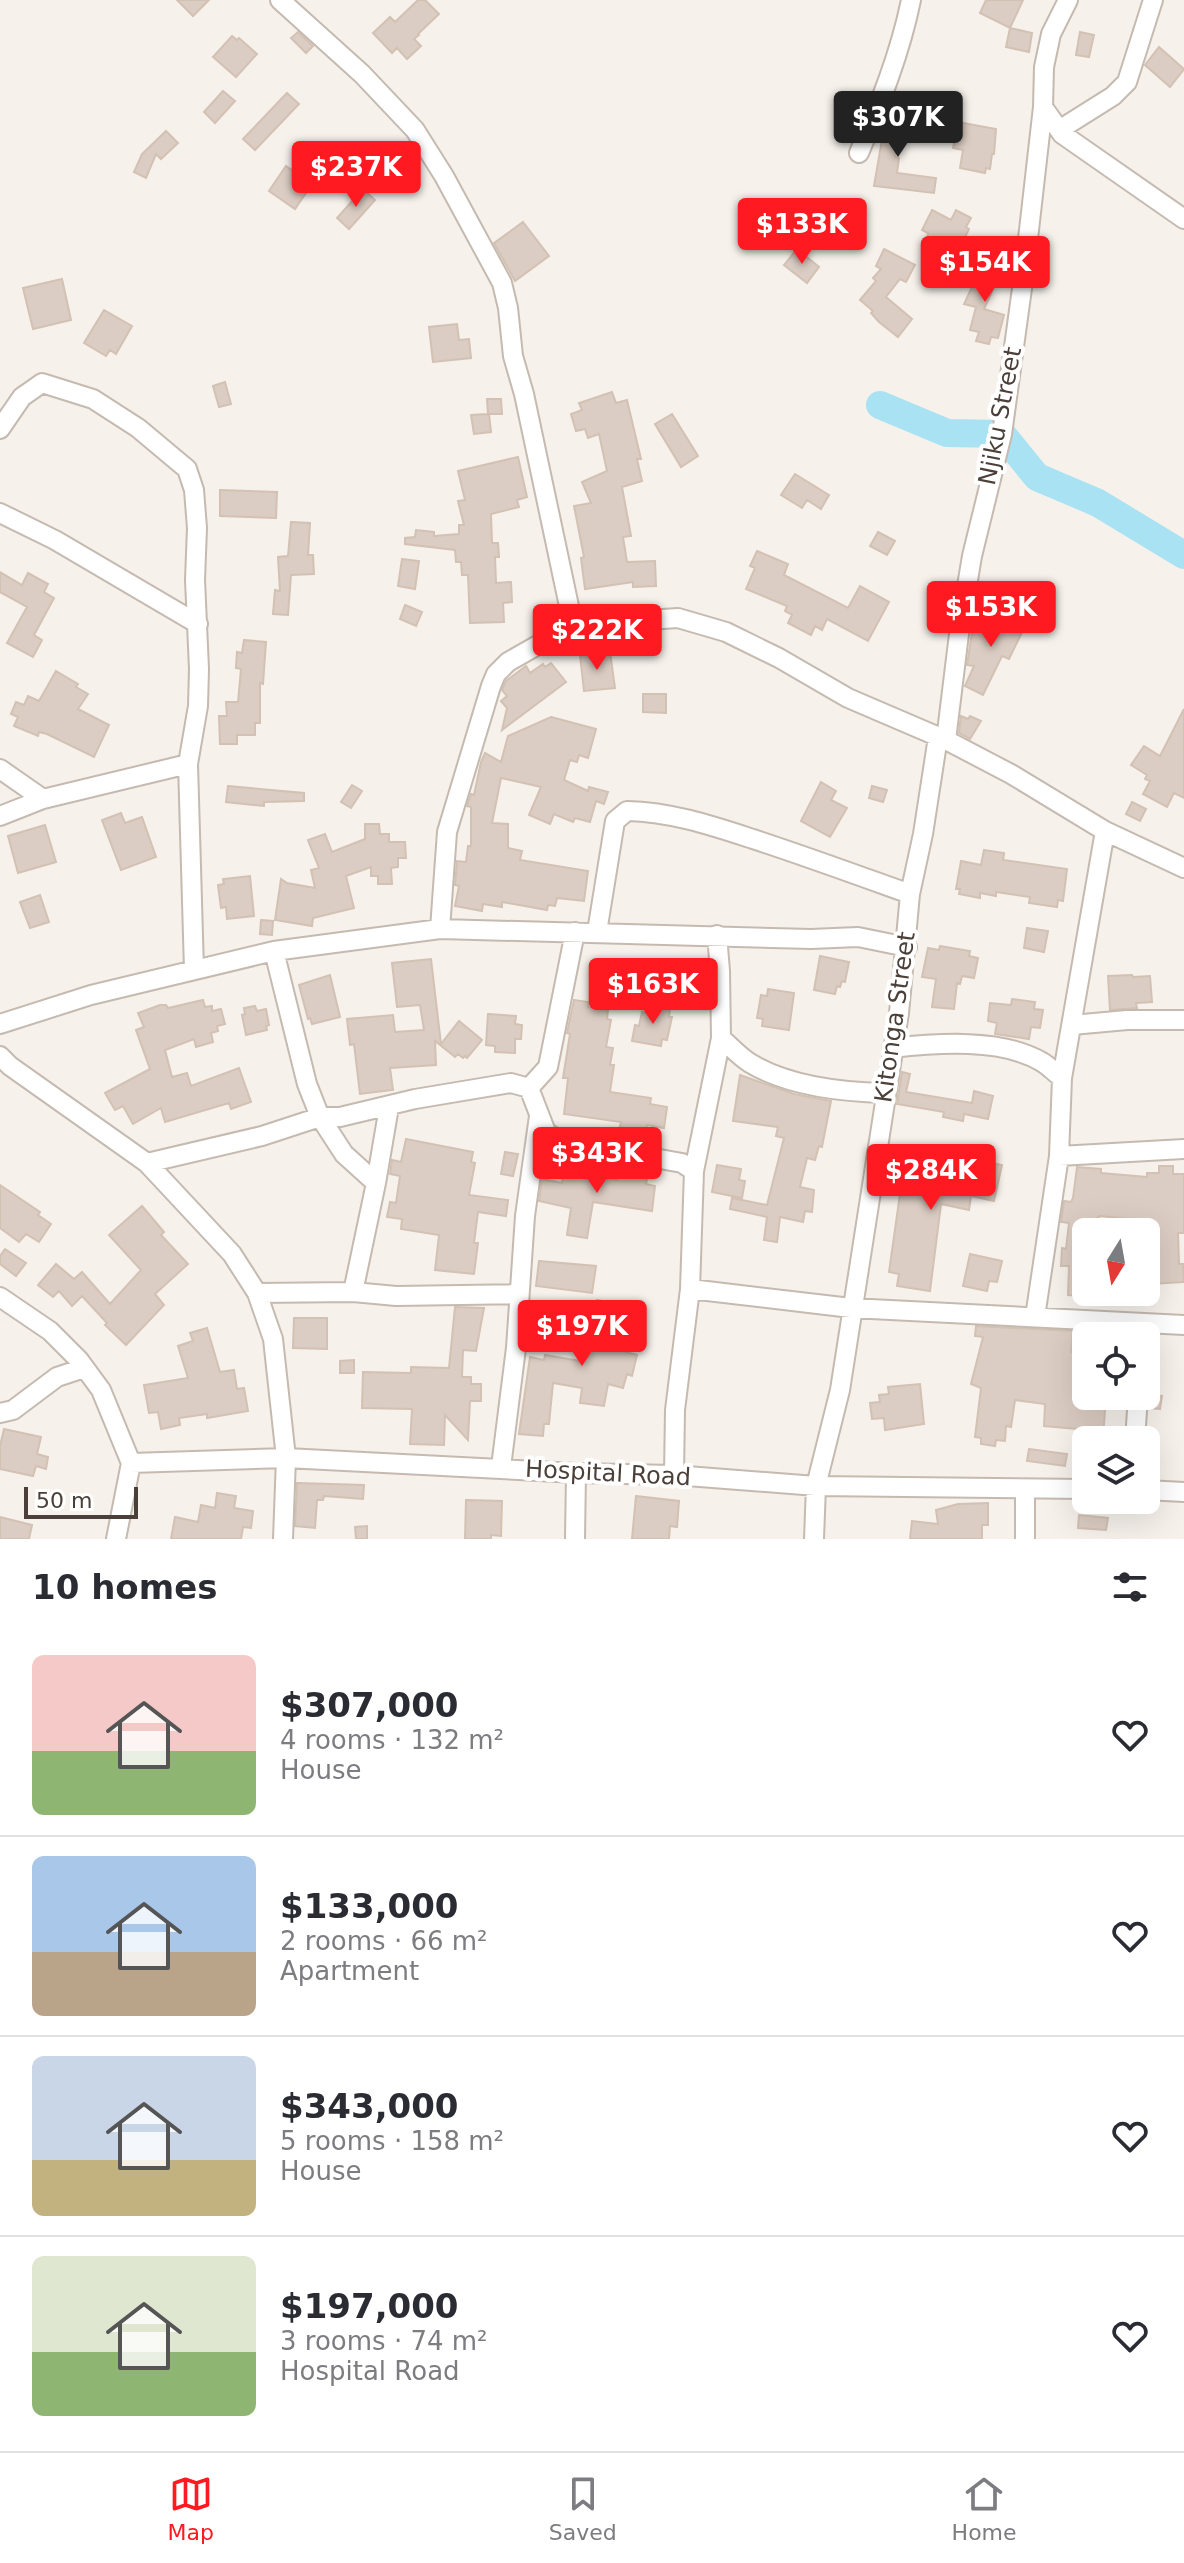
<!DOCTYPE html>
<meta charset="utf-8">
<style>
:root{--surface:#fff;--page:#f2f2f3;--text:#2b2b33;--muted:#7c7c81;--line:#e1e1e2;--accent:#ff1a21}
body{margin:0;font-family:"DejaVu Sans",sans-serif;background:var(--page);color:var(--text);height:100vh;display:flex;flex-direction:column;font-size:30px;white-space:nowrap}
*{box-sizing:border-box;margin:0}
p{font-size:26px;color:var(--muted)}
.icon{flex:none;width:44px;height:44px;fill:none;stroke:currentColor;stroke-width:2;stroke-linecap:round;stroke-linejoin:round}
.map{position:relative;height:1539px;overflow:hidden}
.side{display:flex;flex-direction:column;background:var(--surface);flex:1}
.side>*{flex:none}
.needle{width:52px;rotate:191deg}
.tools{position:absolute;left:1072px;top:1218px;display:grid;gap:16px}
.tools a{display:grid;place-items:center;width:88px;height:88px;border-radius:12px;background:var(--surface);box-shadow:0 8px 32px #0002;font-size:40px}
.scale{position:absolute;left:24px;bottom:20px;width:114px;box-sizing:border-box;padding-left:8px;border:4px solid #4b4039;border-top:0;font-size:22px;line-height:28px;white-space:nowrap;color:#4b4039;-webkit-text-stroke:6px #fff;paint-order:stroke}
.price{position:absolute;translate:-50% -68px;padding:0 18px;border-radius:8px;background:var(--accent);color:#fff;font-size:26px;line-height:52px;filter:drop-shadow(0 2px 4px #0008)}
.price::after{content:'';position:absolute;left:50%;top:48px;width:24px;height:18px;margin-left:-12px;background:inherit;clip-path:polygon(0 0,100% 0,50% 100%)}
.price.active{background:#222;color:#fff}
ul{padding:0;list-style:none}
li{display:flex;align-items:center;gap:24px;height:200px;padding:0 32px}
li+li{border-top:2px solid var(--line)}
li span{display:grid;place-items:center;flex:none;width:224px;height:160px;border-radius:12px;color:#555}
li>.icon{margin-inline-start:auto}
span .icon{width:96px;height:96px;fill:#fffc;stroke-width:1}
li b{font-size:34px}
h2{display:flex;justify-content:space-between;align-items:center;height:96px;padding:0 32px;font-size:34px}
.dock{display:flex;justify-content:space-around;align-items:center;height:112px;border-top:2px solid var(--line);background:var(--surface);font-size:22px;color:var(--muted)}
.dock a{display:grid;justify-items:center;gap:4px}
.dock .active{color:var(--accent)}
.map>svg:first-child{display:block}
.lines{fill:none;stroke-linecap:round;stroke-linejoin:round}
.river{stroke:#a8e2f3;stroke-width:28}
.building{fill:#dbcdc3;stroke:#d3c1b3;stroke-width:2}
.minor-casing{stroke:#c5bab0;stroke-width:22}
.minor{stroke:#fff;stroke-width:18}
.labels{text-anchor:middle;dominant-baseline:central;stroke-width:8;stroke-linejoin:round;paint-order:stroke}
.street-label{font-size:24px;fill:#4b4039;stroke:#fff}
</style>
<div class="map">
<svg width="1184" height="1539" viewBox="0 0 1184 1539">
<rect width="100%" height="100%" fill="#f6f1eb"/>
<g class="lines">
<path class="river" d="M880,405L947,433L1002,434L1037,477L1098,503L1184,555"/>
</g>
<path class="building" d="M177,0H209L193,16Z
M418,0H425L439,14L418,34L419,35L414,39L421,46L407,59L397,48L392,53L373,33L390,17L395,22Z
M986,0H1023L1010,28L980,13Z
M1010,28L1032,33L1029,52L1006,47Z
M298,32L313,46L306,53L291,38Z
M1080,32L1094,35L1089,57L1076,55Z
M232,36L237,40L239,38L257,54L236,77L213,57Z
M1159,47L1184,69L1170,87L1145,65Z
M223,91L235,101L215,123L204,112Z
M287,93L299,104L255,150L243,139Z
M891,106L908,108L906,124L901,123L895,157L899,158L897,173L936,178L934,193L874,186L884,128H886Z
M958,122L996,129L994,154H992L990,169L986,168L985,173L960,168L963,150L953,148Z
M166,131L178,143L161,159L156,154L146,178L134,172L142,154Z
M286,166L312,184L295,209L269,191Z
M363,189L375,200L349,229L337,218Z
M932,210L951,220L956,210L971,218L966,227L969,229L959,249L949,244L947,262L924,259L928,233L922,230Z
M523,222L549,256L515,281L494,243Z
M797,249L819,267L807,283L784,265Z
M884,249L915,265L906,282L900,279L886,297L912,319L898,337L879,322L871,313L873,311L860,300L876,281L873,278L881,269L876,266Z
M984,261L1002,269L984,309L1004,315L998,338L991,337L989,344L976,341L979,332L970,330L976,307L964,304Z
M62,279L71,320L33,329L23,288Z
M104,310L132,326L116,354L110,350L106,356L84,343Z
M457,324L459,340L469,339L471,358L433,362L429,327Z
M225,382L231,404L219,407L213,386Z
M612,392L616,403L627,400L641,459H637L642,481L622,487L631,536L623,537L627,562L655,561L656,586L633,587V582L585,589L581,558L584,557L574,506L591,503L582,482L607,471L599,434L588,438L585,429L576,431L571,414L582,410L579,403Z
M487,399H501L502,414H489L491,432L474,434L471,415L488,414Z
M672,414L698,456L681,467L655,424Z
M518,457L527,497L517,500L519,507L491,514L492,543H498L499,557H495L496,583L511,582L512,602L503,603L504,622L470,623L468,575H462L461,562H456L455,550L405,544V538L415,537L416,530L434,532V536L459,534V525H464L458,501L465,500L458,471Z
M795,474L829,495L821,509L807,500L802,508L781,495Z
M220,490L277,492L276,518L220,516Z
M291,522L310,523L308,555H313L314,574L291,575L288,615L273,614L275,590L280,591L278,557L288,556Z
M878,532L895,541L887,555L870,546Z
M757,551L788,564L784,575L848,608L860,586L889,602L868,641L827,619L822,630L815,626L811,635L788,623L792,615L785,611L787,606L746,589L755,568L750,566Z
M402,559L419,561L415,589L398,586Z
M0,572L22,585L28,573L48,584L44,592L54,598L34,635L42,640L33,657L7,643L27,607L0,592Z
M405,605L422,612L416,626L400,619Z
M1005,612L1026,624L1009,659L1002,656L983,695L965,686L974,666L967,665L974,620L994,624L997,620L1000,621Z
M244,640L266,642L263,684L260,683V723H255V735H237V744H220L219,716H227L226,702H238L241,669L236,668L237,652L242,653Z
M610,652L615,688L584,691L580,655Z
M551,663L566,682L502,730L507,708L501,701L507,696L502,690L506,681L526,666L530,673L543,664L545,667Z
M56,671L78,684L76,687L88,694L78,709L109,725L94,757L47,734L39,732L38,736L14,726L18,717L11,714L16,702L24,705L28,696L39,701Z
M643,694H666V713L643,712Z
M1184,709V798L1174,793L1167,807L1143,794L1150,781L1145,779L1147,775L1131,765L1144,746L1160,756Z
M961,716L968,719L970,716L981,721L970,739L959,733Z
M551,717L596,729L588,758L579,755L577,762L570,760L564,780L588,791L589,787L608,792L604,804L596,801L590,822L575,818L573,822L554,814L550,824L529,815L541,787L501,778L492,823L508,824V848L522,851L520,860L588,871L584,901L557,898L555,906L548,905L547,910L502,902V907L483,904L482,911L455,906L459,886L455,885L457,861L466,862L468,846H471V807L467,806L471,794L474,795L481,762L485,753L501,762L508,736Z
M821,782L836,791L831,800L847,808L830,837L801,821Z
M352,785L362,791L351,808L341,802Z
M228,786L304,793V801L264,802V806L226,802Z
M872,786L887,790L883,802L869,798Z
M1132,802L1146,809L1140,821L1126,814Z
M121,813L125,823L142,817L156,857L121,870L102,820Z
M365,824H379L380,834H389V842H405L406,858H398V867L391,868L392,884H378V876H371V867L346,876L354,908L313,918L312,926L275,920L281,879L287,883L315,888L311,870L319,868L308,840L325,834L332,852L365,839Z
M45,825L56,862L18,873L8,836Z
M984,850L1004,853L1003,860L1067,869L1063,901L1058,900L1057,907L1029,903L1030,897L996,892V896L980,893V898L959,894L960,889H956L961,861L981,865Z
M250,876L254,916L227,919L226,907L221,908L218,885L224,884L223,879Z
M40,895L49,922L30,928L20,902Z
M261,920L273,921L272,935L260,934Z
M1027,928L1048,931L1044,952L1024,948Z
M940,946L970,951L969,956L978,958L974,978L962,976L960,984L957,983L954,1009L932,1007L936,979L922,977L928,948L939,950Z
M820,956L849,962L845,982L842,981L840,987L837,986L835,994L814,990Z
M431,959L441,1044L459,1021L482,1040L467,1058L465,1056L463,1058L458,1054L455,1057L435,1041L436,1065L390,1068L393,1090L360,1094L354,1044L350,1045L347,1019L393,1015L395,1032L424,1030L420,1005L397,1007L392,963Z
M330,975L340,1017L312,1024L310,1018L308,1019L299,985Z
M1132,975L1133,977L1150,976L1152,1002L1136,1003L1137,1008L1110,1010L1108,976Z
M768,989L794,993L789,1030L762,1026L763,1019L757,1018L761,995L767,996Z
M1012,999L1035,1002L1034,1009L1043,1010L1040,1028L1031,1027L1029,1039L995,1034L997,1023L988,1021L990,1003L1011,1005Z
M203,1000L205,1007L212,1006V1011L221,1009L225,1024L217,1026L218,1031L211,1033L213,1042L196,1047L194,1039L165,1050L172,1077L187,1073L191,1086L239,1068L251,1102L231,1109L229,1103L165,1122L161,1108L133,1124L123,1106L115,1110L105,1093L150,1069L136,1030L144,1027L138,1013L160,1005H166L168,1008Z
M574,1000L588,1002V1007L608,1010L607,1019L611,1020L606,1047L613,1048L610,1065H614L610,1092L651,1098L650,1104L667,1107L664,1128L647,1125L646,1135L619,1131L621,1122L564,1114L568,1078H563L570,1034L567,1033Z
M647,1005L670,1009L669,1017H672L667,1040L662,1039L661,1046L632,1041L635,1025L639,1026L642,1012L646,1013Z
M255,1006L257,1011L266,1009L269,1025L266,1026L267,1030L246,1035L242,1015L245,1014L244,1008Z
M488,1014L516,1016L515,1024L522,1025L521,1039H515V1053L495,1052V1046L486,1045Z
M902,1072L910,1074L906,1092L972,1103L974,1091L993,1096L988,1119L964,1114L963,1121L943,1117L944,1112L897,1104Z
M740,1075L794,1094L831,1101L822,1147L819,1146L815,1160L807,1158L800,1187L814,1190L812,1212L805,1211L803,1222L780,1217L777,1242L764,1240L767,1217L730,1209L732,1198L767,1205L784,1138L776,1136L778,1127L733,1121Z
M406,1139L473,1152L471,1162L475,1163L469,1195L508,1200L506,1216L478,1212L474,1243H478L474,1274L435,1270L439,1235L401,1229L402,1219L387,1217L390,1202L396,1203L400,1176L390,1174L392,1160L401,1162Z
M505,1152L518,1154L513,1176L501,1174Z
M895,1160L943,1164L944,1161L957,1162V1166L983,1172L985,1162L1002,1165L994,1201L971,1196L969,1210L941,1204L930,1291L897,1286L899,1274L889,1272L901,1187L895,1186L896,1177L893,1176Z
M717,1165L741,1169L739,1180L745,1181L742,1198L712,1192Z
M1159,1166H1173V1174H1184V1233H1178L1179,1264H1183L1184,1282L1151,1284L1150,1265L1158,1264L1156,1234L1128,1231L1129,1219L1100,1216L1097,1218L1095,1230L1086,1229V1284L1083,1283L1082,1296L1068,1295L1069,1266H1061L1062,1248L1066,1249L1069,1223L1061,1222L1064,1201L1071,1202L1073,1198L1077,1167L1101,1169V1173L1147,1177V1173H1159Z
M570,1168L595,1171L594,1176L617,1180L618,1168L648,1173L646,1184L655,1186L652,1211L593,1202L587,1238L567,1235L571,1208L539,1201L542,1179L562,1183L563,1176L569,1177Z
M0,1185L40,1212L38,1215L51,1224L39,1242L26,1234L19,1242L0,1228Z
M142,1206L164,1232L161,1235L188,1264L155,1294L164,1305L126,1345L105,1325L107,1323L82,1296L72,1306L59,1291L53,1297L38,1285L56,1264L74,1279L82,1272L110,1304L141,1270L109,1235Z
M5,1249L26,1263L16,1276L0,1264V1256Z
M970,1254L1002,1261L997,1282L989,1281L987,1291L963,1286Z
M539,1261L596,1266L592,1293L536,1286Z
M597,1300L633,1307L625,1352L637,1355L632,1376L627,1374L623,1388L608,1384L604,1406L580,1403L582,1388L553,1383L549,1424H544L543,1436L519,1434L530,1357L544,1360L545,1355L580,1361L585,1341L589,1342Z
M455,1307L484,1308L476,1351L463,1350L462,1377H471V1384H481V1401H470L468,1440L445,1415L444,1445L410,1444L412,1409L362,1408L363,1372L411,1373V1367L449,1368Z
M294,1318H327V1349L293,1348Z
M976,1326L1073,1331L1071,1352L1081,1354L1076,1383L1086,1384V1396H1097L1096,1407L1105,1409L1103,1440H1089L1090,1430L1044,1426L1045,1404L1015,1400L1011,1427L1006,1426L1005,1441L996,1440L995,1446L981,1444V1438L975,1437L981,1388L971,1384L983,1337L975,1336Z
M207,1328L220,1372L234,1370L237,1389L244,1388L248,1411L207,1418V1414L179,1418L180,1425L161,1429L158,1412L149,1413L144,1385L188,1378L178,1346L193,1341L190,1333Z
M354,1360V1373H340V1361Z
M920,1384L924,1424L885,1430L884,1418L872,1419L870,1403L880,1402L879,1395L889,1394L888,1387Z
M1150,1395L1162,1396L1160,1409L1149,1408Z
M4,1429L41,1437L37,1454L48,1457L46,1469L36,1466L33,1476L0,1469V1446Z
M1029,1449L1067,1454L1065,1466L1027,1461Z
M297,1483L364,1485L363,1499L324,1496L323,1500H317L315,1528L295,1526Z
M217,1493L236,1496L234,1508L253,1511L251,1528L243,1527L241,1539H171L175,1517L198,1522L201,1505L215,1508Z
M636,1496L679,1501L677,1527L670,1526L669,1539H632Z
M466,1500L502,1501L501,1536L491,1535V1539H465Z
M988,1503V1525H982V1539H910L912,1521L938,1524L936,1510L958,1504Z
M1079,1515L1108,1518L1106,1530L1078,1528Z
M0,1517L32,1525L29,1539H0Z
M367,1526V1539H356L355,1527Z"/>
<g class="lines">
<defs>
<path id="minor" d="M280,0L362,74L415,130L444,176L502,283L508,308L513,356L524,394L573,625
M1043,107L1062,134L1184,219
M1059,130L1113,96L1127,82L1153,0
M859,153C880,103 900,54 911,0
M0,429L22,397L42,383L93,399L138,428L187,469L194,490L197,528L195,580L199,669L198,706L188,764L194,970
M0,513L55,540L198,624
M946,740L959,634L972,556L1002,434L1024,274L1043,107L1044,67L1051,34L1068,0
M0,769L43,799
M0,816L43,799L188,764
M440,929L447,832L491,686L496,674L508,662L573,625L678,618L726,632L779,658L848,698L946,740L1011,774L1105,831L1184,868
M597,932L615,821L627,811C671,812 710,825 753,839C805,856 857,875 910,894
M274,951L307,1084L320,1117L344,1154L376,1183
M0,1024L91,995L274,951L440,929L811,939L858,937L907,947
M1072,1025L1127,1020H1184
M721,1038C730,1046 740,1057 750,1063C788,1086 841,1092 885,1093
M892,1048C937,1043 1002,1038 1042,1062C1049,1066 1055,1073 1062,1078
M0,1056L10,1066L147,1163L232,1254L257,1293L273,1339L286,1458L283,1539
M529,1088L548,1067L575,932
M1059,1156L1184,1149
M147,1163L262,1136L320,1117H340L415,1099L511,1083L529,1088L546,1132L560,1141L682,1163L694,1171L690,1289L675,1410L674,1475
M694,1171L721,1038L720,971L717,935
M690,1289L851,1308L1184,1325
M353,1292L376,1183L389,1107
M257,1293L353,1292L396,1296L519,1294
M0,1297L50,1331L79,1360L101,1390L131,1463L116,1539
M1035,1317L1059,1156L1062,1078L1105,831
M0,1413L13,1410L57,1377L84,1368
M1135,1440L1138,1396
M131,1463L286,1458L576,1473L674,1475L816,1486L1086,1489
M501,1467L516,1348L525,1216L539,1116
M1025,1489V1539
M1146,1490L1184,1492
M575,1539L576,1473
M814,1539L816,1486L840,1390L899,1013L910,894L923,834L938,737"/>
</defs>
<use href="#minor" class="minor-casing"/>
<use href="#minor" class="minor"/>
</g>
<g class="labels">
<g class="street-label">
<text transform="translate(1000 416) rotate(-79)">Njiku Street</text>
<text transform="translate(895 1017) rotate(-82)">Kitonga Street</text>
<text transform="translate(608 1473) rotate(3)">Hospital Road</text>
</g>
</g>
</svg>
<div class="tools">
<a><svg class="needle" viewBox="-14 -14 28 28"><path d="M0-13l5 13h-10z" fill="#e53935"/><path d="M0 13l5-13h-10z" fill="#7c7c81"/></svg></a>
<a><svg class="icon" aria-label="locate" viewBox="0 0 24 24"><circle cx="12" cy="12" r="6"/><path d="M12 2v4M12 18v4M2 12h4M18 12h4"/></svg></a>
<a><svg class="icon" aria-label="layers" viewBox="0 0 24 24"><path d="M12 4l9 5-9 5-9-5zM3 14l9 5 9-5"/></svg></a>
</div>
<div class="scale">50 m</div>
<b class="price active" style="left:898px;top:159px">$307K</b>
<b class="price" style="left:356px;top:209px">$237K</b>
<b class="price" style="left:802px;top:266px">$133K</b>
<b class="price" style="left:985px;top:304px">$154K</b>
<b class="price" style="left:991px;top:649px">$153K</b>
<b class="price" style="left:597px;top:672px">$222K</b>
<b class="price" style="left:653px;top:1026px">$163K</b>
<b class="price" style="left:597px;top:1195px">$343K</b>
<b class="price" style="left:931px;top:1212px">$284K</b>
<b class="price" style="left:582px;top:1368px">$197K</b>
</div>
<section class="side">
<h2>10 homes<svg class="icon" aria-label="filters" viewBox="0 0 24 24"><path d="M4 7h16M4 17h16"/><circle cx="9" cy="7" r="2"/><circle cx="15" cy="17" r="2"/></svg></h2>
<ul>
<li><span style="background:linear-gradient(#f6c9c9 60%,#8fb573 0)"><svg class="icon" aria-label="home" viewBox="0 0 24 24"><path d="M3 11l9-7 9 7M6 9v11h12V9"/></svg></span><div><b>$307,000</b><p>4 rooms · 132 m²</p><p>House</p></div><svg class="icon" aria-label="heart" viewBox="0 0 24 24"><path d="M12 20l-8-8c-3-5 5-10 8-4 3-6 11-1 8 4z"/></svg></li>
<li><span style="background:linear-gradient(#a9c7e8 60%,#b9a48a 0)"><svg class="icon" aria-label="home" viewBox="0 0 24 24"><path d="M3 11l9-7 9 7M6 9v11h12V9"/></svg></span><div><b>$133,000</b><p>2 rooms · 66 m²</p><p>Apartment</p></div><svg class="icon" aria-label="heart" viewBox="0 0 24 24"><path d="M12 20l-8-8c-3-5 5-10 8-4 3-6 11-1 8 4z"/></svg></li>
<li><span style="background:linear-gradient(#c9d6e8 65%,#c2b280 0)"><svg class="icon" aria-label="home" viewBox="0 0 24 24"><path d="M3 11l9-7 9 7M6 9v11h12V9"/></svg></span><div><b>$343,000</b><p>5 rooms · 158 m²</p><p>House</p></div><svg class="icon" aria-label="heart" viewBox="0 0 24 24"><path d="M12 20l-8-8c-3-5 5-10 8-4 3-6 11-1 8 4z"/></svg></li>
<li><span style="background:linear-gradient(#dfe7d0 60%,#8fb573 0)"><svg class="icon" aria-label="home" viewBox="0 0 24 24"><path d="M3 11l9-7 9 7M6 9v11h12V9"/></svg></span><div><b>$197,000</b><p>3 rooms · 74 m²</p><p>Hospital Road</p></div><svg class="icon" aria-label="heart" viewBox="0 0 24 24"><path d="M12 20l-8-8c-3-5 5-10 8-4 3-6 11-1 8 4z"/></svg></li>
</ul>
</section>
<nav class="dock">
<a class="active"><svg class="icon" aria-label="map" viewBox="0 0 24 24"><path d="M3 6l6-2 6 2 6-2v14l-6 2-6-2-6 2zM9 4v14M15 6v14"/></svg>Map</a>
<a><svg class="icon" aria-label="saved" viewBox="0 0 24 24"><path d="M7 4h10v16l-5-4-5 4z"/></svg>Saved</a>
<a><svg class="icon" aria-label="home" viewBox="0 0 24 24"><path d="M3 11l9-7 9 7M6 9v11h12V9"/></svg>Home</a>
</nav>
